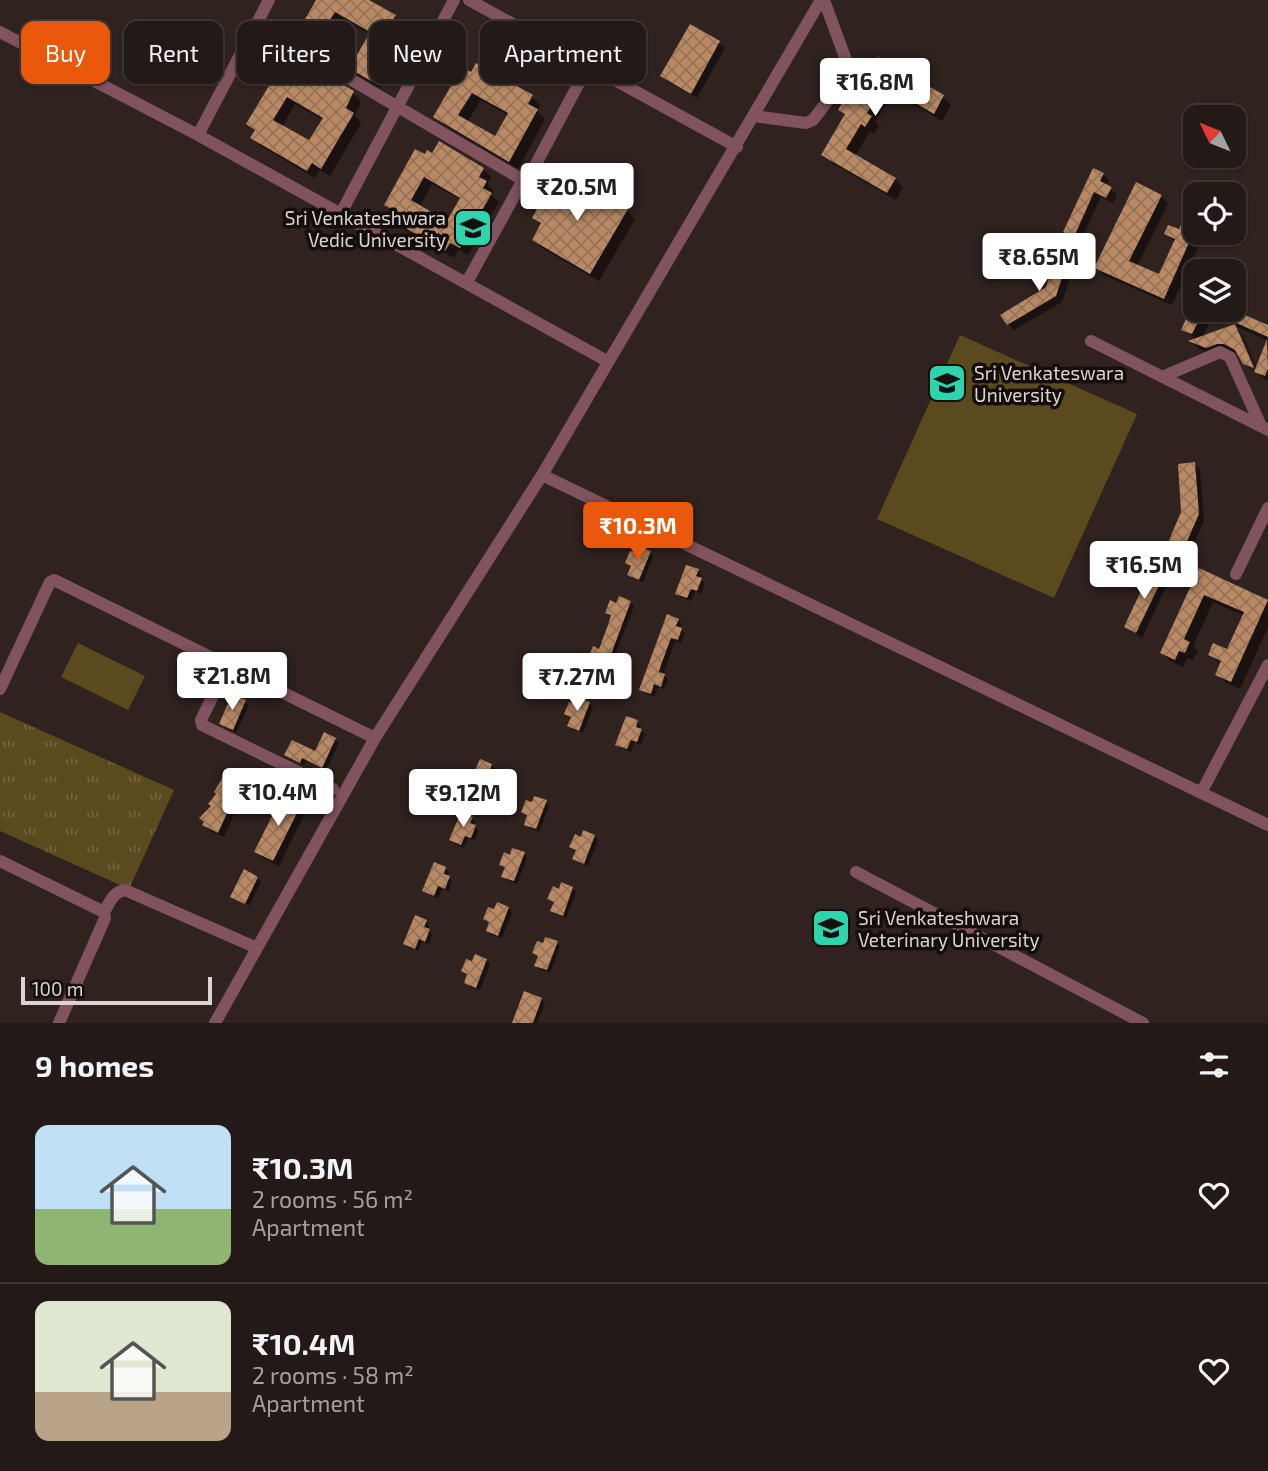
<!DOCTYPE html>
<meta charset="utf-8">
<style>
:root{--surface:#231a17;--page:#2b2320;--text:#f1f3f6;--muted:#a3a1a1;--line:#403836;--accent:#ea580c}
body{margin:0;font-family:"Exo 2",sans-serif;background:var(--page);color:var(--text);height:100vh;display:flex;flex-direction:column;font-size:26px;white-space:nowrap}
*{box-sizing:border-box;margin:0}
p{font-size:23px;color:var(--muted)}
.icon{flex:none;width:38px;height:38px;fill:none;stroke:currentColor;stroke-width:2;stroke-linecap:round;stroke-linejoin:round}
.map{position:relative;height:1023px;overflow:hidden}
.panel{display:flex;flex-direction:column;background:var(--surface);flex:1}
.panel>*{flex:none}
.banner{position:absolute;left:21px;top:21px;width:700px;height:63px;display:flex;gap:14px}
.needle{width:46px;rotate:313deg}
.fabs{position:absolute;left:1183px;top:105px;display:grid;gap:14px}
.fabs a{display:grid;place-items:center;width:63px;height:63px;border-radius:14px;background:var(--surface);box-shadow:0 2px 5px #0004,0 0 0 2px var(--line);font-size:35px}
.scale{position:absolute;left:21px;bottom:18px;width:191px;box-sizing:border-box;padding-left:7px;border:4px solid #ddd4d2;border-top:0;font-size:19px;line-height:24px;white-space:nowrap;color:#ddd4d2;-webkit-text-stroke:5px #130d0c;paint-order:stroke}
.price{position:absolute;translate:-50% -60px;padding:0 16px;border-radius:7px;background:#fff;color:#222;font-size:23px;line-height:46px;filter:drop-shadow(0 2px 4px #0008)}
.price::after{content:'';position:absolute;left:50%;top:42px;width:21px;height:16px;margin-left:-10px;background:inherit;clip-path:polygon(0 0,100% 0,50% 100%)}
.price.current{background:var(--accent);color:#fff}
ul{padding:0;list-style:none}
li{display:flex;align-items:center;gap:21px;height:175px;padding:0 35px}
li+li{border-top:2px solid var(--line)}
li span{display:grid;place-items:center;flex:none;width:196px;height:140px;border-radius:14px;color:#555}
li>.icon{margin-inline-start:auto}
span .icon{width:84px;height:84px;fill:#fffc;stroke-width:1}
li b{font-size:30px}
h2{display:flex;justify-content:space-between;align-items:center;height:84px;padding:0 35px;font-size:30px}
.chip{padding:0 24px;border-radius:14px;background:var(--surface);box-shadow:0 2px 5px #0004,0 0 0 2px var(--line);font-size:24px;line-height:63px}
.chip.current{background:var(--accent);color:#fff}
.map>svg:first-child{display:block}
.green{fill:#5c4a1f}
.park{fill:url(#park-tufts)}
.shadow{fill:#0007;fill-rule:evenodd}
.building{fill:url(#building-cross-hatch);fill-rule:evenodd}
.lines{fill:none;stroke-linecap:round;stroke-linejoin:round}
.minor{stroke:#80535f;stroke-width:12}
.labels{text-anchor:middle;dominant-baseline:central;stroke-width:7;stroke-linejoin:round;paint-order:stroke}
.poi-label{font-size:19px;fill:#ddd4d2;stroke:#130d0c;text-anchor:start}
</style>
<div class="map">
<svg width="1268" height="1023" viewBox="0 0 1268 1023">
<defs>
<pattern id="park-tufts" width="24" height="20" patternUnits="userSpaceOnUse" patternTransform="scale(1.75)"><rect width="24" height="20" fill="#5c4a1f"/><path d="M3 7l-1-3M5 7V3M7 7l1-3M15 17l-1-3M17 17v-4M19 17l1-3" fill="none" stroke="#73633f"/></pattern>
<pattern id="building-cross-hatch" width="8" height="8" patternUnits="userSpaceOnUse" patternTransform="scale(1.75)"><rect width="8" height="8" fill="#b98964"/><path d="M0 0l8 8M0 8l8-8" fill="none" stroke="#957359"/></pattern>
</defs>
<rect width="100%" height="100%" fill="#2f221f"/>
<path class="green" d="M960,335L1137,414L1054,598L877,519Z
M78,643L145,676L128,710L61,677Z"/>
<path class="park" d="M0,712L174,790L129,889L0,831Z"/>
<path class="shadow" d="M318,0H366L395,17L403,25L400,30L408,39L380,88L306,45L297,37ZM343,19L371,35L358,58L330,41Z
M719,43L725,48L697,98L668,82L662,76Z
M879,59L943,97L951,105L942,121L893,92L875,122L879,126L874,134L870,131L855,156L895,179L903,187L896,200L832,163L823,154L846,116L840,110L855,101Z
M462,69L532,97L540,105L537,111L545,119L518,169L444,125L435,117ZM481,100L509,116L495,138L467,122Z
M294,74L353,93L361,101L355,116L361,123L330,176L320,170L315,178L261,146L252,137L256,132L248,124L289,77ZM295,104L323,120L310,143L282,127Z
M425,157L483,169L491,177L487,184L494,191L492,195L499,202L468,255L458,249L454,258L398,226L390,218L393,212L386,204ZM432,184L461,200L448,223L419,207Z
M1103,174L1109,180L1106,186L1117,194L1113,203L1101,197L1080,241L1065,231Z
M560,195L627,211L635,219L599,281L542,248L534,240L542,226L534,218Z
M1161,196L1168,204L1137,266L1160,276L1175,242L1166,234L1180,231L1187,216L1195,220V233H1204L1172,305L1103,275L1096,268Z
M1068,259L1074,265L1062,302L1014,330L1008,324L1047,288Z
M1195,301V310H1229L1268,327V341L1213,316L1202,338L1234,326L1243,335L1257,369L1268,342V381L1258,374L1241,334H1237L1253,372L1239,354L1226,351L1216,356L1199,349L1191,342L1197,340L1183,329Z
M1194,464L1200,470L1204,521L1180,575L1167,570L1161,564L1183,513Z
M650,553L653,556L643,582L633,579L629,575L632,567L627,563L637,555Z
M698,571L701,575L700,579L705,583L701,594L695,591L691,601L681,597L677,593Z
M1200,571L1268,602V627L1240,689L1225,682L1217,674L1221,665L1210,655L1228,651L1244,616L1213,602L1193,646L1198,651L1193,660L1187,658L1183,667L1170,661L1162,653Z
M1163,577L1168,583L1142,638L1126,627Z
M630,602L634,606L606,678L596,674L593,671L595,663L590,659L600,651L611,616L607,612Z
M678,620L682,624L680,629L685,633L681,643L675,641L663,675L668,679L664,689L658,687L654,697L644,693L641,689Z
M245,702L249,705L236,733L225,727L221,723Z
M589,704L593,707L583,733L573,730L569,726L572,718L566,714L576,706Z
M637,722L641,726L639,730L645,734L641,745L634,742L631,752L621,748L617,744Z
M335,740L339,743L326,770L306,761L304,765L286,755L316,753Z
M491,765L495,769L493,774L498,778L495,788L488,785L484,795L474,791L470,787Z
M242,779L248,785L224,837L210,831L204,825L218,794Z
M546,802L549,806L539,832L529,828L526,824L528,817L523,812Z
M300,807L305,813L279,866L262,858L256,852Z
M472,818L475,822L474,826L478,831L475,841L468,838L464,848L454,843L451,840Z
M594,836L598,840L588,866L578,862L574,859L577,851L571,847L582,839Z
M524,854L527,858L517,884L507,880L504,876L506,869L501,864L511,857Z
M445,869L449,872L447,877L452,881L449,891L442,889L438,898L428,894L424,890Z
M257,878L261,882L249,906L233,896Z
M572,888L576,892L566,918L556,914L552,911L555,903L550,898L560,891Z
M508,908L512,912L502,938L491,935L488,931L491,923L485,919L495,911Z
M426,921L429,925L428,929L432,934L429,944L422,942L418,951L408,947L405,943Z
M557,943L560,946L550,973L540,969L536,965L539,958L534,953Z
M486,960L490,964L480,990L470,987L466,983L469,975L463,971L473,963Z
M541,999L545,1003L537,1023H514Z"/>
<path class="building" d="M316,0H369L396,15L391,23L401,29L371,81L295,37ZM335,12L370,32L357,55L321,34Z
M690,24L720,41L691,94L660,76Z
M878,57L944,95L934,114L884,85L867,113L872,116L865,127L861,124L846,149L896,178L887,193L821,155L845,114L838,110L847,95L854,99Z
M300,60L354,91L346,108L354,113L321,169L312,163L307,171L250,138L255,130L246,124L279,69L288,74L290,70L293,72ZM287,97L323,118L309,140L273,120Z
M476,63L533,95L528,104L538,109L509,162L433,117L462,67L471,72ZM472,93L508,113L495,136L458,115Z
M439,141L484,168L479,177L487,181L483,188L492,193L460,248L450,243L445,251L388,218L393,210L384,205L415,149L425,154L427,150L432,153ZM424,177L460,198L447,221L411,200Z
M1093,168L1104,173L1100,181L1112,187L1106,198L1094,192L1074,237L1063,232Z
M570,175L628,209L590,274L532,240L541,223L532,218L549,187L559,193Z
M1136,182L1162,195L1129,261L1159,274L1175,239L1164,234L1168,225L1179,229L1186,214L1195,218V229L1164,299L1094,268Z
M1059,254L1069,257L1056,296L1007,325L1000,315L1046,287L1054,262Z
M1190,310H1204L1192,334L1181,330Z
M1207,310H1233L1268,325V337Z
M1235,324L1254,368L1243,364L1235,350L1224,344H1217L1206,348L1188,341Z
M1267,339L1268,369L1265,376L1254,372Z
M1195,462L1199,514L1174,571L1159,564L1181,512L1178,464Z
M638,546L651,551L639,580L627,575L631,566L625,563L630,551L636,553Z
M686,565L699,569L696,576L702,578L697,591L691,589L687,598L675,594Z
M1199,568L1268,600L1231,682L1215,675L1221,661L1208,655L1213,643L1227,649L1244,612L1204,595L1184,639L1190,642L1185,653L1179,651L1175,660L1160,653Z
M1151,569L1164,575L1136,633L1124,627Z
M619,596L631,601L603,676L590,671L594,662L588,659L593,646L599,649L608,625L611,615L605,613L610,600L616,603Z
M667,614L679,619L676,626L682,628L678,640L671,638L661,665L659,672L665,674L661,687L654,684L651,694L639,690Z
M232,694L246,700L233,730L219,724Z
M578,697L590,702L579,731L567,726L571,717L564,714L569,702L575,704Z
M626,716L638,720L636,727L642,729L637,742L631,740L627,749L615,745Z
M324,732L336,738L322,768L302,758L300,763L284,755L292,740L315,751Z
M480,759L492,764L490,770L496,773L491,785L484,783L480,792L468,787Z
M227,770L243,778L218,833L202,825L204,822L199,818L211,806L208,804L216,794L214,792Z
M282,796L301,805L273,861L254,852Z
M534,796L547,800L536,829L524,825L527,815L521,812L526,800L532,802Z
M461,812L473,817L470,823L476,825L471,838L465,836L461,845L449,840Z
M583,830L595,835L584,864L572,859L576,850L569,847L575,834L581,837Z
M512,848L525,852L514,881L501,877L505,867L499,865L504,852L510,855Z
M434,862L446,867L444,874L450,876L445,889L438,886L434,896L422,891Z
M244,869L258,877L245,904L230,897Z
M561,882L573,887L563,916L550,911L554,902L547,899L553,886L559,889Z
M497,902L509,907L498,936L486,931L489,922L483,919L488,907L494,909Z
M415,915L427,920L424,927L430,929L425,942L419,939L415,949L403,944Z
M545,937L558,941L547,970L534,966L538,956L532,953L537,941L543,943Z
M475,954L487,959L476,988L464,983L467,974L461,971L466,959L472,961Z
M524,991L542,998L533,1023H512Z"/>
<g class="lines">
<path class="minor" d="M469,0L737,147
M0,32L198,135L607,361
M290,44L523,180L528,179L588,66
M754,116L806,123L813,120L842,82L846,74V60L824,0
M198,135L269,0
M341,213L454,0
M467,282L523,180
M1091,341L1268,430
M1162,377L1220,352L1230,357L1261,426
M542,475L1268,825
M1236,574L1268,508
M228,665L201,720L202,725L333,789
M0,689L50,582L54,580L375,738
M1201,793L1268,665
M0,861L104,912L105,918L59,1023
M856,872L1143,1023
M104,912C110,902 113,892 125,890L257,948
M215,1023L375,738L542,475L821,0"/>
</g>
<defs>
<symbol id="university-square" viewBox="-11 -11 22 22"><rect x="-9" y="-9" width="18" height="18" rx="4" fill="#2ed4ab" stroke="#130d0c"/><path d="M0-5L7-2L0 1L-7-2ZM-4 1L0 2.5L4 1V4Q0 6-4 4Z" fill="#111"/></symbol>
</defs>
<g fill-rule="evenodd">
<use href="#university-square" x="451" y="206" width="44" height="44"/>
<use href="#university-square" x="925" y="361" width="44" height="44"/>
<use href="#university-square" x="809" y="906" width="44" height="44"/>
</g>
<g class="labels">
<g class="poi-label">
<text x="446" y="217" text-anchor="end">Sri Venkateshwara<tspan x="446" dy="22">Vedic University</tspan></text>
<text x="974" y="372">Sri Venkateswara<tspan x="974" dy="22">University</tspan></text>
<text x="858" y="917">Sri Venkateshwara<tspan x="858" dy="22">Veterinary University</tspan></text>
</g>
</g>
</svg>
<div class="fabs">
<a><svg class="needle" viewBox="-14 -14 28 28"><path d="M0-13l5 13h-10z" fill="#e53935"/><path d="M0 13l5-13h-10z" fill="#a3a1a1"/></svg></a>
<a><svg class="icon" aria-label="locate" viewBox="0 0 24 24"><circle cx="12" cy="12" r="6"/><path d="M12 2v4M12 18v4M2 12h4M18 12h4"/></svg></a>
<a><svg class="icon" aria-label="layers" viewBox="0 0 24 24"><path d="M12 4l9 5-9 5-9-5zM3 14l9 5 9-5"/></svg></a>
</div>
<div class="scale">100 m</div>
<b class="price" style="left:875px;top:118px">₹16.8M</b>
<b class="price" style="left:577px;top:223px">₹20.5M</b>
<b class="price" style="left:1039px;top:293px">₹8.65M</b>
<b class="price current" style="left:638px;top:562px">₹10.3M</b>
<b class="price" style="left:1144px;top:601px">₹16.5M</b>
<b class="price" style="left:232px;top:712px">₹21.8M</b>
<b class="price" style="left:577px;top:713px">₹7.27M</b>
<b class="price" style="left:278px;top:828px">₹10.4M</b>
<b class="price" style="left:463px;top:829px">₹9.12M</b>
<div class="banner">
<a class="chip current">Buy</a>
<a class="chip">Rent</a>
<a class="chip">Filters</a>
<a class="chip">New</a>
<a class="chip">Apartment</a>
</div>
</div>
<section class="panel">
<h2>9 homes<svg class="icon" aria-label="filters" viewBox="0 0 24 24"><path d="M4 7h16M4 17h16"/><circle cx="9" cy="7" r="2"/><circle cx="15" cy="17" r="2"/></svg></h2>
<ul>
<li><span style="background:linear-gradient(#bfe0f5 60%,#8fb573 0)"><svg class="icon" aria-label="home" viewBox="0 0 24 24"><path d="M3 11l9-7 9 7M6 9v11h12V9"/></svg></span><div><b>₹10.3M</b><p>2 rooms · 56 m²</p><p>Apartment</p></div><svg class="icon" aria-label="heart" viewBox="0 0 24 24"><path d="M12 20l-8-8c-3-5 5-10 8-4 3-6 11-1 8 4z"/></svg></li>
<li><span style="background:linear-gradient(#dfe7d0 65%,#b9a48a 0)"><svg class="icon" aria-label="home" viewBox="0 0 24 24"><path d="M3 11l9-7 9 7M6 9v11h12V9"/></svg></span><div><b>₹10.4M</b><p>2 rooms · 58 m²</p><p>Apartment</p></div><svg class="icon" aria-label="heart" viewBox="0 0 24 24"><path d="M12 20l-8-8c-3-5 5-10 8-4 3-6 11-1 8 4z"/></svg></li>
</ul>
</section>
